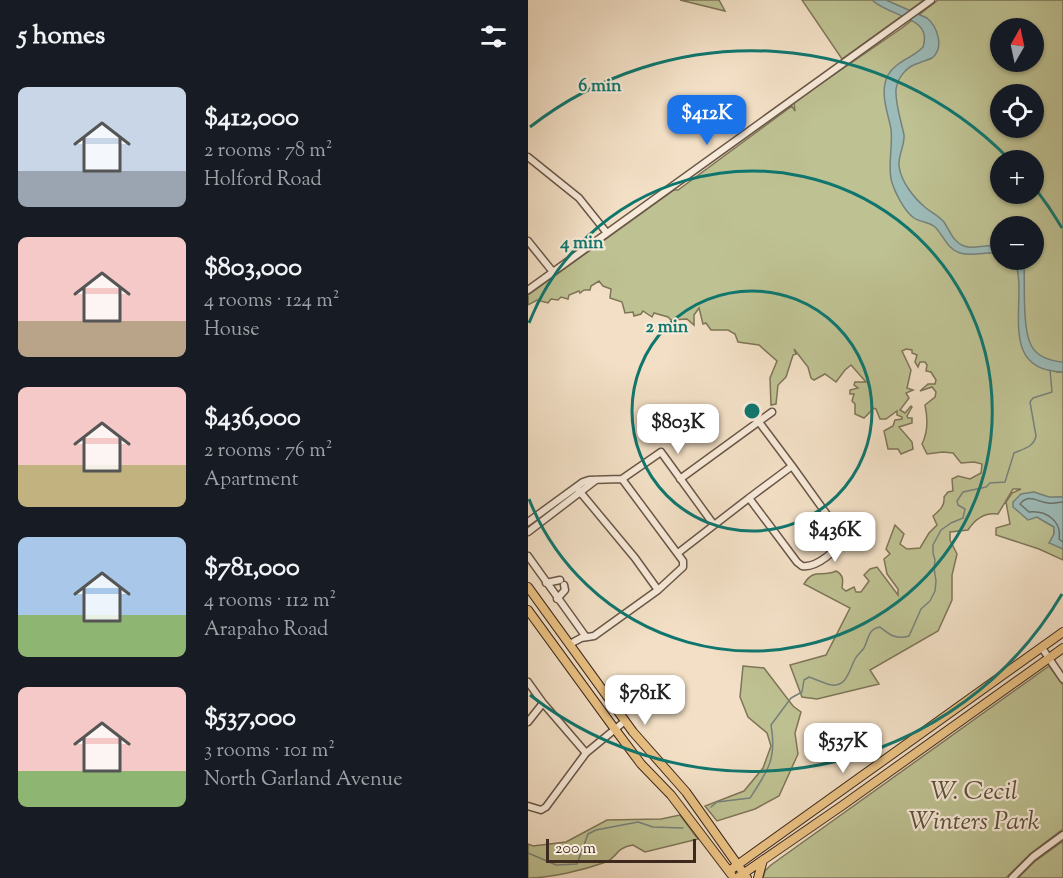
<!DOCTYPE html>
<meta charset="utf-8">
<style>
:root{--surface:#171b24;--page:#20242c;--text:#f1f3f6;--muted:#9ea1a6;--accent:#1a73e8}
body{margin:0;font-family:"Sorts Mill Goudy",serif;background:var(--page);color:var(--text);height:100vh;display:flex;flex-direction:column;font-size:22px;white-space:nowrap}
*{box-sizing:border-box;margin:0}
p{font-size:20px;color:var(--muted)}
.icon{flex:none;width:33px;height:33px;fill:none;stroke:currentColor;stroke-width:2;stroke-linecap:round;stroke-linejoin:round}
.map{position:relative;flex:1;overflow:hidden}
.sheet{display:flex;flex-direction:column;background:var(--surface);width:528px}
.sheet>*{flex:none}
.needle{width:39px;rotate:9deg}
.controls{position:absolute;left:462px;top:18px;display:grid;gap:12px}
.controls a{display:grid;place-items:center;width:54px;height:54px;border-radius:50%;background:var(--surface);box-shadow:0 2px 4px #0004;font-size:30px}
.scale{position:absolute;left:18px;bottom:15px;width:150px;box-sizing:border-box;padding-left:6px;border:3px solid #3d291e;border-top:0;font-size:16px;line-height:21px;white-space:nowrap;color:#3d291e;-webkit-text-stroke:4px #f7ead9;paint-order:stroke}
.price{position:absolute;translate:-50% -51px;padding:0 14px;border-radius:12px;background:#fff;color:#222;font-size:20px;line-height:39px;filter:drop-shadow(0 2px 3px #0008)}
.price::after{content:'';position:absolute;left:50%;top:36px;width:18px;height:14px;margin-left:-9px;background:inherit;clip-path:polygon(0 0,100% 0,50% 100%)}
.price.on{background:var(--accent);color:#fff}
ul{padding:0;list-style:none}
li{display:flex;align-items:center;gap:18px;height:150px;padding:0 18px}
li span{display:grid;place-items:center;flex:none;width:168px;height:120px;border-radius:9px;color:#555}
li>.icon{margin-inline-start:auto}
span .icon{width:72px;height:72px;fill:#fffc;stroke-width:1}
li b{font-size:26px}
h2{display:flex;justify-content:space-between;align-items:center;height:72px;padding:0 18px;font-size:26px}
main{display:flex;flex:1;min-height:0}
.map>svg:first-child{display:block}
.green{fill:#bec192;stroke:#7e7558;stroke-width:1.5;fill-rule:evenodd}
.water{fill:#9cbcba;stroke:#76817c;stroke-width:1.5}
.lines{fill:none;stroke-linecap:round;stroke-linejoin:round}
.shore{stroke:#6c726c;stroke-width:1.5}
.stream{stroke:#76817c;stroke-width:1.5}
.minor-casing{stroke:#6a5648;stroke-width:9}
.major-casing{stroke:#3d291e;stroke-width:10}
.minor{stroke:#f7ead9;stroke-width:6}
.major{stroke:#e9c082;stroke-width:8}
.ring{fill:none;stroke:#0f766e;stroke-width:3}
.labels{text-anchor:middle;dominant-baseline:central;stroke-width:4.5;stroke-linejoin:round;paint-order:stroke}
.park-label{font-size:26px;font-style:italic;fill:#5d4f3b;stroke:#f7ead9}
.centre{fill:#0f766e;stroke:#f7ead9;stroke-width:3}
.ring-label{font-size:18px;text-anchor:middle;font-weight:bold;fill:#0f766e;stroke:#f7ead9;stroke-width:4.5;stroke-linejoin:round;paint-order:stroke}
</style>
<main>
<section class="sheet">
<h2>5 homes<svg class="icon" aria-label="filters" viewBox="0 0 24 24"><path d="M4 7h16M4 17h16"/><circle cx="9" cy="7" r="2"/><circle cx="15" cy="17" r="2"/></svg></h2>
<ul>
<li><span style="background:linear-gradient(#c9d6e8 70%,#9aa5b1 0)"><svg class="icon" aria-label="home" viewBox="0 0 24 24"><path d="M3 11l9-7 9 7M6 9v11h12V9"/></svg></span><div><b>$412,000</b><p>2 rooms · 78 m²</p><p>Holford Road</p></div></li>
<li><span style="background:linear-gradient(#f6c9c9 70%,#b9a48a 0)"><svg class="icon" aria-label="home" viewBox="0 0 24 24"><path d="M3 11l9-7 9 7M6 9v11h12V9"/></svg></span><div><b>$803,000</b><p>4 rooms · 124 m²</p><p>House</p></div></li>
<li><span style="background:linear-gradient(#f6c9c9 65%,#c2b280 0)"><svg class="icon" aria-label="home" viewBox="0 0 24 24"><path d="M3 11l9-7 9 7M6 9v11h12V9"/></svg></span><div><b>$436,000</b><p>2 rooms · 76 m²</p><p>Apartment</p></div></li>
<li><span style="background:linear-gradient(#a9c7e8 65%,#8fb573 0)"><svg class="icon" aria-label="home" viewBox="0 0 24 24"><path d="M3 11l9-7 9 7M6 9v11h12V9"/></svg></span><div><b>$781,000</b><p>4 rooms · 112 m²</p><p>Arapaho Road</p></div></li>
<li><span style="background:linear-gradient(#f6c9c9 70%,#8fb573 0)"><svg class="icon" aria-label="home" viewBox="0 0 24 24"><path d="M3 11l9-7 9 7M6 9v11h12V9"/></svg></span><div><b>$537,000</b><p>3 rooms · 101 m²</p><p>North Garland Avenue</p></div></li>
</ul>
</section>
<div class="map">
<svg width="535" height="878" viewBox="0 0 535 878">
<rect width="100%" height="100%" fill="#f2dfc5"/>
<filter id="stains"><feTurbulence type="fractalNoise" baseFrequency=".00333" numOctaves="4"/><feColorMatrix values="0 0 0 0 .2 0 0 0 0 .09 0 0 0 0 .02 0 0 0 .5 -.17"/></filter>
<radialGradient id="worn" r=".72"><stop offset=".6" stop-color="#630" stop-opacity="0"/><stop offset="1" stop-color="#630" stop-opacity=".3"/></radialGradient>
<path class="green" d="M152,0H191L197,11Z
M274,0H396L314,59Z
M410,0H535V368L495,350L529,372H535V497L521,498L508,493L509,517L526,527V534L522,542L535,549V560L511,549L468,535V528L482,524L478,502L484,493L493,489H485L470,514C456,512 447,519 440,530L422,532V540L429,554L424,575V600L410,631L342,670L351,684L289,699L274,697L262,665L298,655L322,608L276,584C286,567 294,578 308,571C316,575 315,581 314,588L318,591L326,587L328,592H333L341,581L336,575L342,569L349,567L370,595V589L359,574L356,559L362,554L358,549L367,525L376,534L372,544L379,549L392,548L401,533L409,525L405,516C412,510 417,506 416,497L420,492L425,491L424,479L430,476L442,479L453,473L454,464L446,462L433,463L425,453L415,452L399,454L394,444C400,432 400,419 397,405L407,397L408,392L404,387L392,391L400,384H407L408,380L403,372L398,371L399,365L397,362H392L390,367L387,362L389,355L384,353V350L378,349L374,351L383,370L379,388L385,390L378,393L381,398L372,410L377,413L383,406L384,407L379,416L380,418H384V423L371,427L384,442L385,449L373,454L370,449H360L356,431L365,426L367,420L374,419V417L369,415V411L358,419H352L348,409L344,408L343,411L336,418L327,414V404L324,401L326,394H322V390L330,388L326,385L327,382H338L323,365L317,370L308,382L297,374L286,380L283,378L280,367L266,349L268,354L265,355L258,377L250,385L248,404L243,405L242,378L249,361L231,345L210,342L207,334L200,330H183L178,323L175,324L171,308L166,315V325L159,319L143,320L140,317L126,313L124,317L115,311L113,314L106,316L105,312L97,313L94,302L82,298L83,289L75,286L71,281L63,286L62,290H56L52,293L51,291L41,295L40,299L33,297L30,300L23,299L20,303L9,300L0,305V295L146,190H150L264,106L267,111L266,102L374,28ZM472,28H506V62H472ZM472,94H506V128H472ZM472,160H506V194H472ZM472,226H506V260H472Z
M215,666L236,668L265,706L273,712L267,733L270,754L251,796L227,809L189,821L177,806L216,791L235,768L243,746L239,733L220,717L212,697Z
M521,666L535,685V829L502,854L478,878H235L237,871L243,865Z
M152,815L170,839L117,852L105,845C87,848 90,857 78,862C56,870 23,878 0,878V844L5,846L38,842L79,820L133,819Z
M535,841V878H490L506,862Z"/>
<path class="water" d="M344,0H358L399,18C409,26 417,48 404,58C400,60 395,61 391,63C379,66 370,77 368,89C367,104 373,120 376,135C377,145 370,155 371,166C373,182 386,198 398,208C403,212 411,216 416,222C422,231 425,242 436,246C447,250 461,244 472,245V253C459,251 445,257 432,253C419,249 416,236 407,227C401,222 392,222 386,218C376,211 366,191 363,179C360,162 365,146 363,129C360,113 351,92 360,75C368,61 385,58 395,47C405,16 363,18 344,0Z
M486,260H496V262C497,282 494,328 503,345C509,357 523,361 535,362V372C465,371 503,294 486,260Z
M506,492L521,497H535V549L521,543L526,534V527L509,517L500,520L485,507V502L493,494Z"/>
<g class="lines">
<path class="shore" d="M535,502C530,502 524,504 520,503C509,502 501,493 492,504L501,512C518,510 534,521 531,539L535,542"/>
<path class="stream" d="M183,807L189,802L222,798C240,771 249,758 243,725L263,698L274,692L276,680L281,677C288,679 296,684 304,685C319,687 322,668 327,659C329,655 333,652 336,648C341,638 340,629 352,627C362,635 368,640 381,636L393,609L402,601L407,591L408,581L406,568L407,560L405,553V545L413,530L423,523L435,518L437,509L430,505L429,501L435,492L458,487L462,483L477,482L486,453C495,449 506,447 508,436L502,402L505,398L524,392L522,370
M0,853L28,865L49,864L60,834L68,830L110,822L125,827L155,828"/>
<defs>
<path id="minor" d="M0,157L51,198L79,233
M0,241L25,272
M0,290L403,0
M231,422L264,466
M94,479L133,452L186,525
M152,479L244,412
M0,522L55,482L61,480L94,479L155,561V567L130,590
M0,532L68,480
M150,553L221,498L269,562L274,566C288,568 312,550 313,536L310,530L264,466L221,498
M0,556L58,637
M18,583L32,580
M29,599L37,590L36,585
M42,644L53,638L66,636L130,590L107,558L48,487
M514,648L535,679
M0,682L15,703L58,753
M0,722L15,703
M0,806L13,810L18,807L58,753L97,721
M484,878L505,857L535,835"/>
<path id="major" d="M0,587L105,732L158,792L219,878
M0,610L86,728L113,764L143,795L203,874
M201,871L535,632
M209,878L315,805L535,648
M230,878L235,860"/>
</defs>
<use href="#minor" class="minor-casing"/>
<use href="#major" class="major-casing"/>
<use href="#minor" class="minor"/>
<use href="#major" class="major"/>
</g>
<g class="ring">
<circle cx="224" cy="411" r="120"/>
<path d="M1 323A240 240 0 1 1 1 499"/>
<path d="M534 594A360 360 0 0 1 2 695M2 127A360 360 0 0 1 481 159M506 187A360 360 0 0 1 534 228"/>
</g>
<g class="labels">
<g class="park-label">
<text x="446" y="792">W. Cecil<tspan x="446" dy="30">Winters Park</tspan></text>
</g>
</g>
<circle cx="224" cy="411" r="9" class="centre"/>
<g class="ring-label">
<text x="72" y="91">6 min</text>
<text x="54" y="248">4 min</text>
<text x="139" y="332">2 min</text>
</g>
<rect width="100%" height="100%" filter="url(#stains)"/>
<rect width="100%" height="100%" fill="url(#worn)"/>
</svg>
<div class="controls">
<a><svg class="needle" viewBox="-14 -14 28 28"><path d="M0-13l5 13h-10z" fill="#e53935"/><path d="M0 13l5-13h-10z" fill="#9ea1a6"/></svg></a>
<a><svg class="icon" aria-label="locate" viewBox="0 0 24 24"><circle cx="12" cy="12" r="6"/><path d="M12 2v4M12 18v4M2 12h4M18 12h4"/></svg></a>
<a>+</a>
<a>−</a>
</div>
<div class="scale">200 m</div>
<b class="price on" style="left:179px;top:146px">$412K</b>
<b class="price" style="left:150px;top:455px">$803K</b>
<b class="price" style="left:307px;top:563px">$436K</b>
<b class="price" style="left:117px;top:726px">$781K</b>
<b class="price" style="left:315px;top:774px">$537K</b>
</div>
</main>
